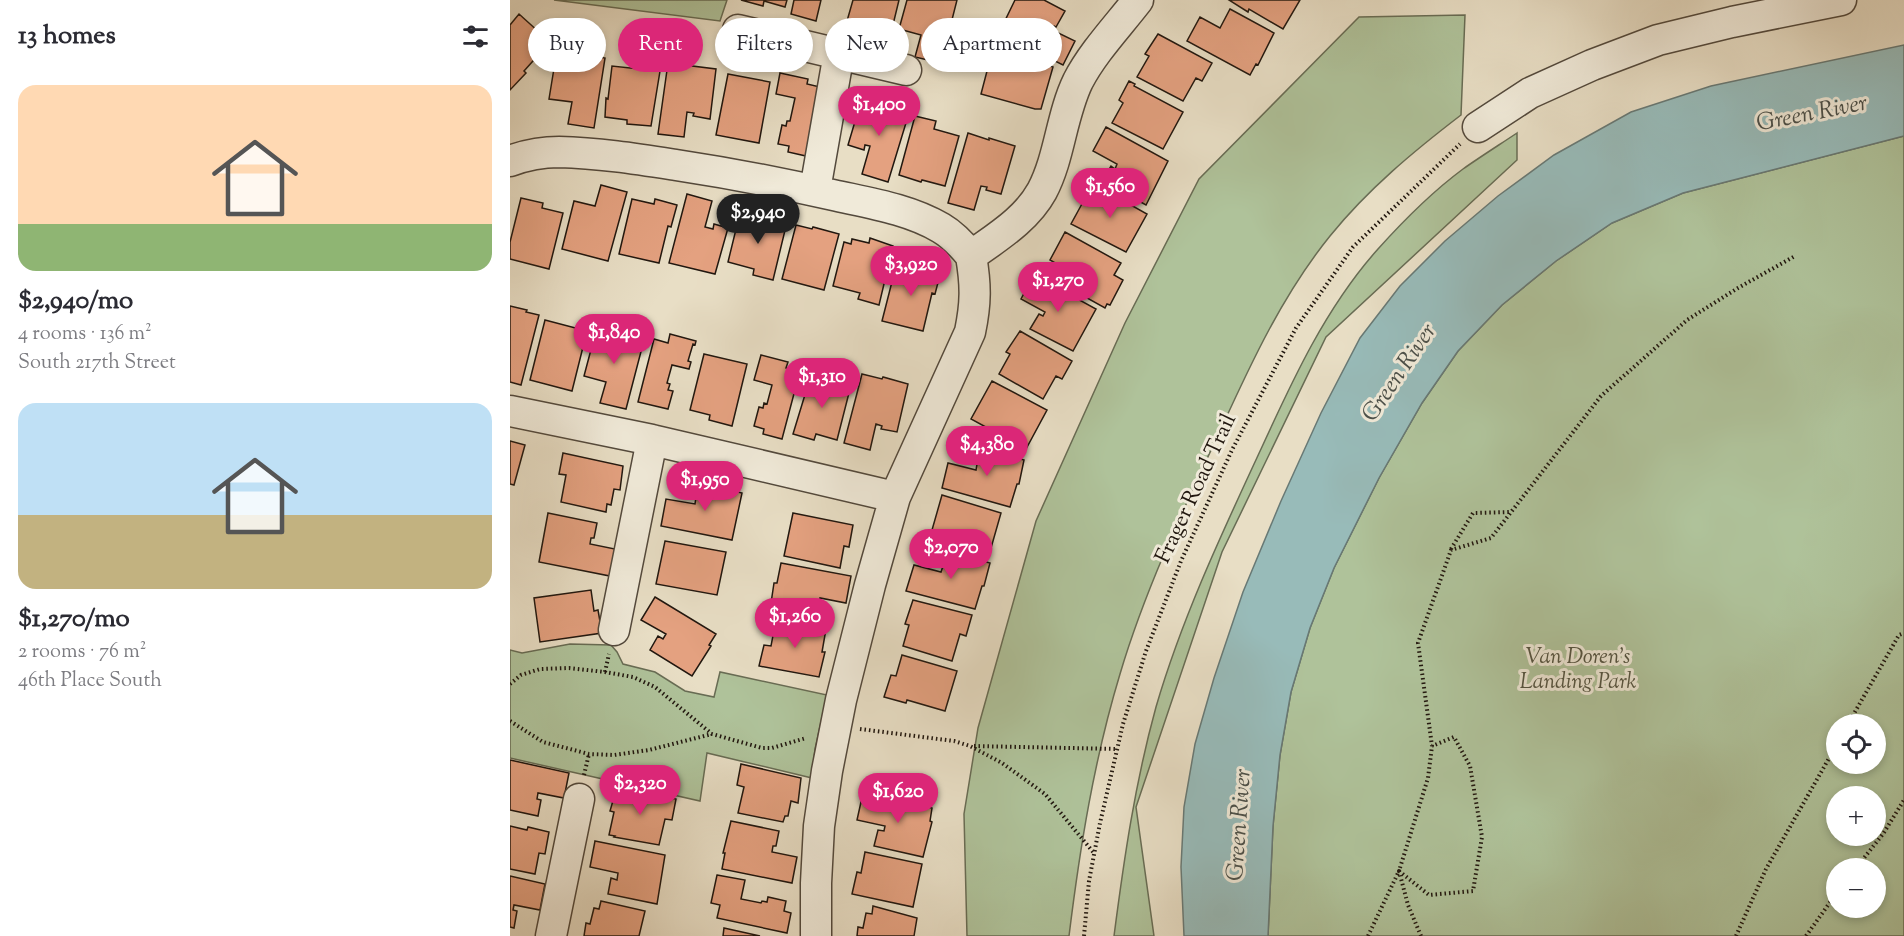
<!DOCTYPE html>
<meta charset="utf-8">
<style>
:root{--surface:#fff;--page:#f2f2f3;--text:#2b2b33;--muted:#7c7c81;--accent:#db2777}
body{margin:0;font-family:"Sorts Mill Goudy",serif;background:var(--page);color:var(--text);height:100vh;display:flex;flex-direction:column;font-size:22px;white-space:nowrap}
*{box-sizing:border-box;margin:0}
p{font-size:20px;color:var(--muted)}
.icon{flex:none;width:33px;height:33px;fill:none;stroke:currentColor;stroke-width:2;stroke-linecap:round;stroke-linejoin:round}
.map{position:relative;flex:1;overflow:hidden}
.sheet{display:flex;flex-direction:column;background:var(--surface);width:510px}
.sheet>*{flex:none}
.hud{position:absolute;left:18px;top:18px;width:570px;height:54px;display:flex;gap:12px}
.controls{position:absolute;left:1316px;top:714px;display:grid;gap:12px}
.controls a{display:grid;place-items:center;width:60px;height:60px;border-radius:50%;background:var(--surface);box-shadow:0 3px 9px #0003;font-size:30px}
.price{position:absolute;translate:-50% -51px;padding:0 14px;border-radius:21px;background:var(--accent);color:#fff;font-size:20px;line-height:39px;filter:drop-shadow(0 2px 3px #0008)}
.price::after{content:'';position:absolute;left:50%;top:36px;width:18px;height:14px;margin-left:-9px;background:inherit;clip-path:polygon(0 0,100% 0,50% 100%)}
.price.active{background:#222;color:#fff}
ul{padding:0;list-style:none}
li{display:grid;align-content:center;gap:12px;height:318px;padding:0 18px}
li span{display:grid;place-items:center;height:186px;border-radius:18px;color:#555}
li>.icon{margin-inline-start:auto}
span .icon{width:108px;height:108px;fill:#fffc;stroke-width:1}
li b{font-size:26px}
h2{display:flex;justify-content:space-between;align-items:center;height:72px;padding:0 18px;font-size:26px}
.pill{padding:0 21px;border-radius:27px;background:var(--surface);box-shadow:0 3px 9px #0003;font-size:21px;line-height:54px}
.pill.active{background:var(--accent);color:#fff}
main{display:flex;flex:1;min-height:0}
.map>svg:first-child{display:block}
.green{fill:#afc29a;stroke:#686c54;stroke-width:1.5;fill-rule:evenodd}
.water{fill:#98bbb9;stroke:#687975;stroke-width:1.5}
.building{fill:#e4a180;stroke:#21170f;stroke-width:1.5}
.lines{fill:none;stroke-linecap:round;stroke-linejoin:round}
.minor-casing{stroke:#53493c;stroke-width:33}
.path{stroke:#21170f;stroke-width:4;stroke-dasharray:1.5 3;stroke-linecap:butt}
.minor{stroke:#f0ead9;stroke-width:30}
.labels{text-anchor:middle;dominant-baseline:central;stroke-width:6;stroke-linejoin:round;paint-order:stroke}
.street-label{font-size:22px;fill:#21170f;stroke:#f0ead9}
.park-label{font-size:22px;font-style:italic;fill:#535340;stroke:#f0ead9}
.water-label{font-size:24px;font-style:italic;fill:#4b504a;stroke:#f0ead9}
</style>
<main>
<section class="sheet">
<h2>13 homes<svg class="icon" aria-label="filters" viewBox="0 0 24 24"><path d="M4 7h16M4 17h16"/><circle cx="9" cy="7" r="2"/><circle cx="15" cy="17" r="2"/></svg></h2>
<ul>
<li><span style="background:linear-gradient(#ffd9b3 75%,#8fb573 0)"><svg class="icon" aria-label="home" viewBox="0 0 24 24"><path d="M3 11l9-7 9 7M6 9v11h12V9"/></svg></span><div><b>$2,940/mo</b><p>4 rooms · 136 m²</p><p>South 217th Street</p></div></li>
<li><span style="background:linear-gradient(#bfe0f5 60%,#c2b280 0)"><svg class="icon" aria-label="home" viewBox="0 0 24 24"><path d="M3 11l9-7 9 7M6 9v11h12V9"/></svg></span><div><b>$1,270/mo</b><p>2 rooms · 76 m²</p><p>46th Place South</p></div></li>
</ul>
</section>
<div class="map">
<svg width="1394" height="936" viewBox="0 0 1394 936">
<rect width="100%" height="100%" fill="#e8dec5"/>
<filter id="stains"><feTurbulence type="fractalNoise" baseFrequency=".00333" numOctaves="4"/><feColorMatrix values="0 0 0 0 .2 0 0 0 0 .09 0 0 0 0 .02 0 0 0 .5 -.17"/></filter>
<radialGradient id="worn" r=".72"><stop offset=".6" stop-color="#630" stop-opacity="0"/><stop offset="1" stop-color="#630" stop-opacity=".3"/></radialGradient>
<path class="green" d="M44,0H217L210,21Z
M955,15L951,115C904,151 858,189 820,236C773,294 741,363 710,431C673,510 635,590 610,674C584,760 570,847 559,936H457L454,814L468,728L526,521L615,323L689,179L849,17Z
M1007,133V160L816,337L712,552L626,807L644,936H604C614,859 625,783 646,707C672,618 712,533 751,449C783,379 816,307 868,249C894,220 922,192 953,169C970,157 989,145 1007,133Z
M1394,136V936H758L763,826L770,755L781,692L800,628L824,568L869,478L912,403L948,351L992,305L1046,261L1102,223L1173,193ZM1326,724H1365V764H1326ZM1326,796H1365V836H1326ZM1326,868H1365V908H1326Z
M60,644L101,645L107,652L113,664L145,672L175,691L204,697L210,672L317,695L305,749L302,778L197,753L190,801L0,758V650L12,653Z"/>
<path class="water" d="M1394,45V136L1173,193L1102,223L1046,261L992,305L948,351L912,403L869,478L824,568L800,628L781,692L770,755L763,826L758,936H674L671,867L674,807L685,744L704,678L733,592L771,501L811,413L850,338L890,286L935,241L988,196L1044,155L1121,112L1201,86Z"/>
<path class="building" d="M231,0H277L275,7L254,1L253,6Z
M284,0H311L306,21L281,14Z
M343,0H389L381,33L337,21Z
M397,0H447L431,63L405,57L411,35L389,29Z
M505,0H534L555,11L546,27L544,26L542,30L565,41L553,65L489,33Z
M719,0H790L773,29L739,9L738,12Z
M720,9L764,33L748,65L746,64L740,75L677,41L690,17L710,28Z
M9,14L40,42L14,71L16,73L0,90V25Z
M648,34L702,63L692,81L686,78L673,101L627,77L639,56L635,54Z
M47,50L95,58L84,128L58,124L62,102L39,99Z
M485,50L543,67L531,109H525L471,94L482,52H484Z
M130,62L151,65L141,126L117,124V120L95,117L96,98L98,99L102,66L129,69Z
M158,63L206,69L200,119L183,116L184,113L177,112L174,137L148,134Z
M270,73L298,79L297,84L310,87L296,156L278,152L279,146L268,144L272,125L276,126L277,121H280L285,98L266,94Z
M218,74L260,82L249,143L206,135Z
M619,81L625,84L624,86L673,112L653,149L602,123L613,103L609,100Z
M352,98L375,104L374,105L399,113L378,182L352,174L360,146L355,145L354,150L338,145Z
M405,116L426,121L424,129L449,136L435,186L412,180L411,182L389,175Z
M596,127L658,161L636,205L592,181L601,166L605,169L607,164L583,151Z
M458,133L479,140V138L505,146L491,194L476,190L477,187L471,186L464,210L438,203Z
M91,185L117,192L98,261L52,249L64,201L85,206Z
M587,186L637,214L616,252L561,224L573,202L577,205Z
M177,194L202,201L195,227L203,229L204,224L218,228L205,274L159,263Z
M11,198L33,203L32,208L53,213L39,269L0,259V242Z
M122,199L144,204L145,199L167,205L161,227L158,226L149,263L109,254Z
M255,214L277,222L263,280L243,275L244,269L218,262L229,217L236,219L237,215L253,219Z
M286,225L302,229L303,227L329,234L314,290L272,279Z
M555,232L611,263L604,275L613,280L600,305L597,304L595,308L577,298L579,294L574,291L583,275L565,266L564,268L559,265L557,270L540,260Z
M360,238L383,246L369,305L348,299L350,293L323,286L334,242L341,244L342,239L359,243Z
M409,265L431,271L425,294L422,293L413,331L372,321L386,266L407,271Z
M524,275L586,309L563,351L520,329L529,314L533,316L535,312L511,299Z
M0,306L17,310L16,312L29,315L11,385L0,382Z
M35,320L77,331L62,391L20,380Z
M87,327L122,335V337L134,340L116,409L90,403L96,382L74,376Z
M510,331L562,361L552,379L546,376L533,399L489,374L500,354L496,352Z
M160,334L186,341L185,345L183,344L178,361L181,362L179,369L162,365L157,383L160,384L158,390L163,391L158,409L128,402L144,339L158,343Z
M194,354L237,364L222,426L199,420L200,415L180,410Z
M251,355L278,362L276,368L290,371L272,439L253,434L254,429L244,426L249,407L253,408L254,403L257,404L262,385L244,380Z
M352,374L372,379L373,377L398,384L387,432L371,429L372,426L366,424L360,450L334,443Z
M301,375L341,385L327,440L306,434L304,440L283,434Z
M482,381L537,410L516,449L461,419Z
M0,441L15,445L4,485L0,484Z
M466,447L514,460L509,484H507L500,507L432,488L438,463L466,470L467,464L462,463Z
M53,453L113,466L110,490L104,489L101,505L97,504L96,512L51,502L56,475L49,474Z
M184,481L232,493L222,540L151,526L156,499L185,504L186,497L181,496Z
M432,495L491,513L479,555L420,537Z
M38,513L87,523L84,538H81L80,544L105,549L100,576L29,562Z
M283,513L343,525L339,547L334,546L330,568L274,556Z
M155,541L216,552L207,595L146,584Z
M432,550L480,563L474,586H472L465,609L396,591L404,565L431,572L433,566L428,565Z
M271,563L341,576L336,603L310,598L309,603L313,604L310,620L260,610L264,583H267Z
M81,590L84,611L88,610L92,633L30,642L24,598Z
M145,597L206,634L199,645L201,646L182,676L140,650L148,636L153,639L156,634L131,620Z
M403,600L462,615L456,636L450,634L442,661L393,646L399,625L395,624Z
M266,620L316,629L312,652H315L309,677L249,666L254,645L261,646Z
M392,655L447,671L435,711L397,700L396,703L374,697L381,675L386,676Z
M0,760L59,773L54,798L28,793L27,799L31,800L28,816L0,810Z
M231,764L291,778L288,803L281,801L278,816H275L273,822L228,813L234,787L227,785Z
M107,787L166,799L162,820L155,819L149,845L104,837L105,836L99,835L104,812L100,811Z
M353,793L422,808L420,821L422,822L413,857L364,846L368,830L374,831L375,826L347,820Z
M221,821L269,831L266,846H263L262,852L287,857L282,883L212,869L215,853H213Z
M0,826L17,830L18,827L39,832L35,854L29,853L25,874L0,869Z
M85,841L155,855L147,904L98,894L101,878L107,880L108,873L80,867Z
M355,852L412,864L403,907L342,894L347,872L351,873Z
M207,875L235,880L231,899L251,903L252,901L257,902L258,897L276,901L274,911L281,913L277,933L207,918L210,905L201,903Z
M0,876L35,884L30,910L4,905L3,910L7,911L4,928L0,927Z
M91,901L135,911L129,936H74L76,923L80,924L84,908L89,909Z
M363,906L407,918L404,936H347L348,927L353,928L356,913L362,914Z
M214,928L250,936H213Z"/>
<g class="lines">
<defs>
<path id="minor" d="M228,30L396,70
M968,127L1020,93L1082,65L1148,40L1222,22L1331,0
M0,161C16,155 32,152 49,152C89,153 127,159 166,165C219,173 271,183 323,195C359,203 399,209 431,228C443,235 453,246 461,256
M305,190L329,53
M0,411L142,440L385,497
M104,630L142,440
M41,936L69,799
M306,936V883L309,826L317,771L331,700L360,585L385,497L460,332C466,303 466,285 461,256C487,237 516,220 532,191C550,157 551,116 568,81C583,52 608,26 628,0"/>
</defs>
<use href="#minor" class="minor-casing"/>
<path class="path" d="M941,549L963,513L1000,512
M95,672L99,654
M0,684L11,675L30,669L59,668L95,672L123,677L145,687L202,734L252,748H262L296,738
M0,721L33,742L79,754L104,755L139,750L202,734
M1338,724L1389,635L1394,633
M350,729L444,741L460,746L492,763L535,794L584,853
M464,746L607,749
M74,775L79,754
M1346,868L1373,834L1394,800
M574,936L579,881L590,823L613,724L636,651L671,561L722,450L786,328L843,247L950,144
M858,936L889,871L919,895L963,891L972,837L960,766L944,737L922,746
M911,936L898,905L889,871L918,778L922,746L908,643L941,550L981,538L1091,396L1177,320L1228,288L1285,256
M1226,936L1256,869L1326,746
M1296,936L1326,894"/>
<use href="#minor" class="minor"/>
</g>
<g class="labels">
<g class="street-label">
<text transform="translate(687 489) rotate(-65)">Frager Road Trail</text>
</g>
<g class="park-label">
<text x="1068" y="658">Van Doren's<tspan x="1068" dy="25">Landing Park</tspan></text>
</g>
<g class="water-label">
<text transform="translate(1302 114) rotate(-11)">Green River</text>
<text transform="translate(890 373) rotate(-56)">Green River</text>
<text transform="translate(730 825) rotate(-86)">Green River</text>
</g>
</g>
<rect width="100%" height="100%" filter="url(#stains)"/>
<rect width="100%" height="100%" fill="url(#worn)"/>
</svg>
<div class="controls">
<a><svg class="icon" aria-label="locate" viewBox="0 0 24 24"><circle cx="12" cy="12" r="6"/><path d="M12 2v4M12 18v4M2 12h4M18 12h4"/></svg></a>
<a>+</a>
<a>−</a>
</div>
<b class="price" style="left:369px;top:137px">$1,400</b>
<b class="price" style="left:600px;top:219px">$1,560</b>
<b class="price active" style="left:248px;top:245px">$2,940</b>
<b class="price" style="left:401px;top:297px">$3,920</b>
<b class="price" style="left:548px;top:313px">$1,270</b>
<b class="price" style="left:104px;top:365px">$1,840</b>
<b class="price" style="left:312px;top:409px">$1,310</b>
<b class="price" style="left:477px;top:477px">$4,380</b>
<b class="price" style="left:195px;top:512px">$1,950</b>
<b class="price" style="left:441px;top:580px">$2,070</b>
<b class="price" style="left:285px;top:649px">$1,260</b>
<b class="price" style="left:130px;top:816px">$2,320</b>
<b class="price" style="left:388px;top:824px">$1,620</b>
<div class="hud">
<a class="pill">Buy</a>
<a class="pill active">Rent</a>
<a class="pill">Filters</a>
<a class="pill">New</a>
<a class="pill">Apartment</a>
</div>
</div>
</main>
